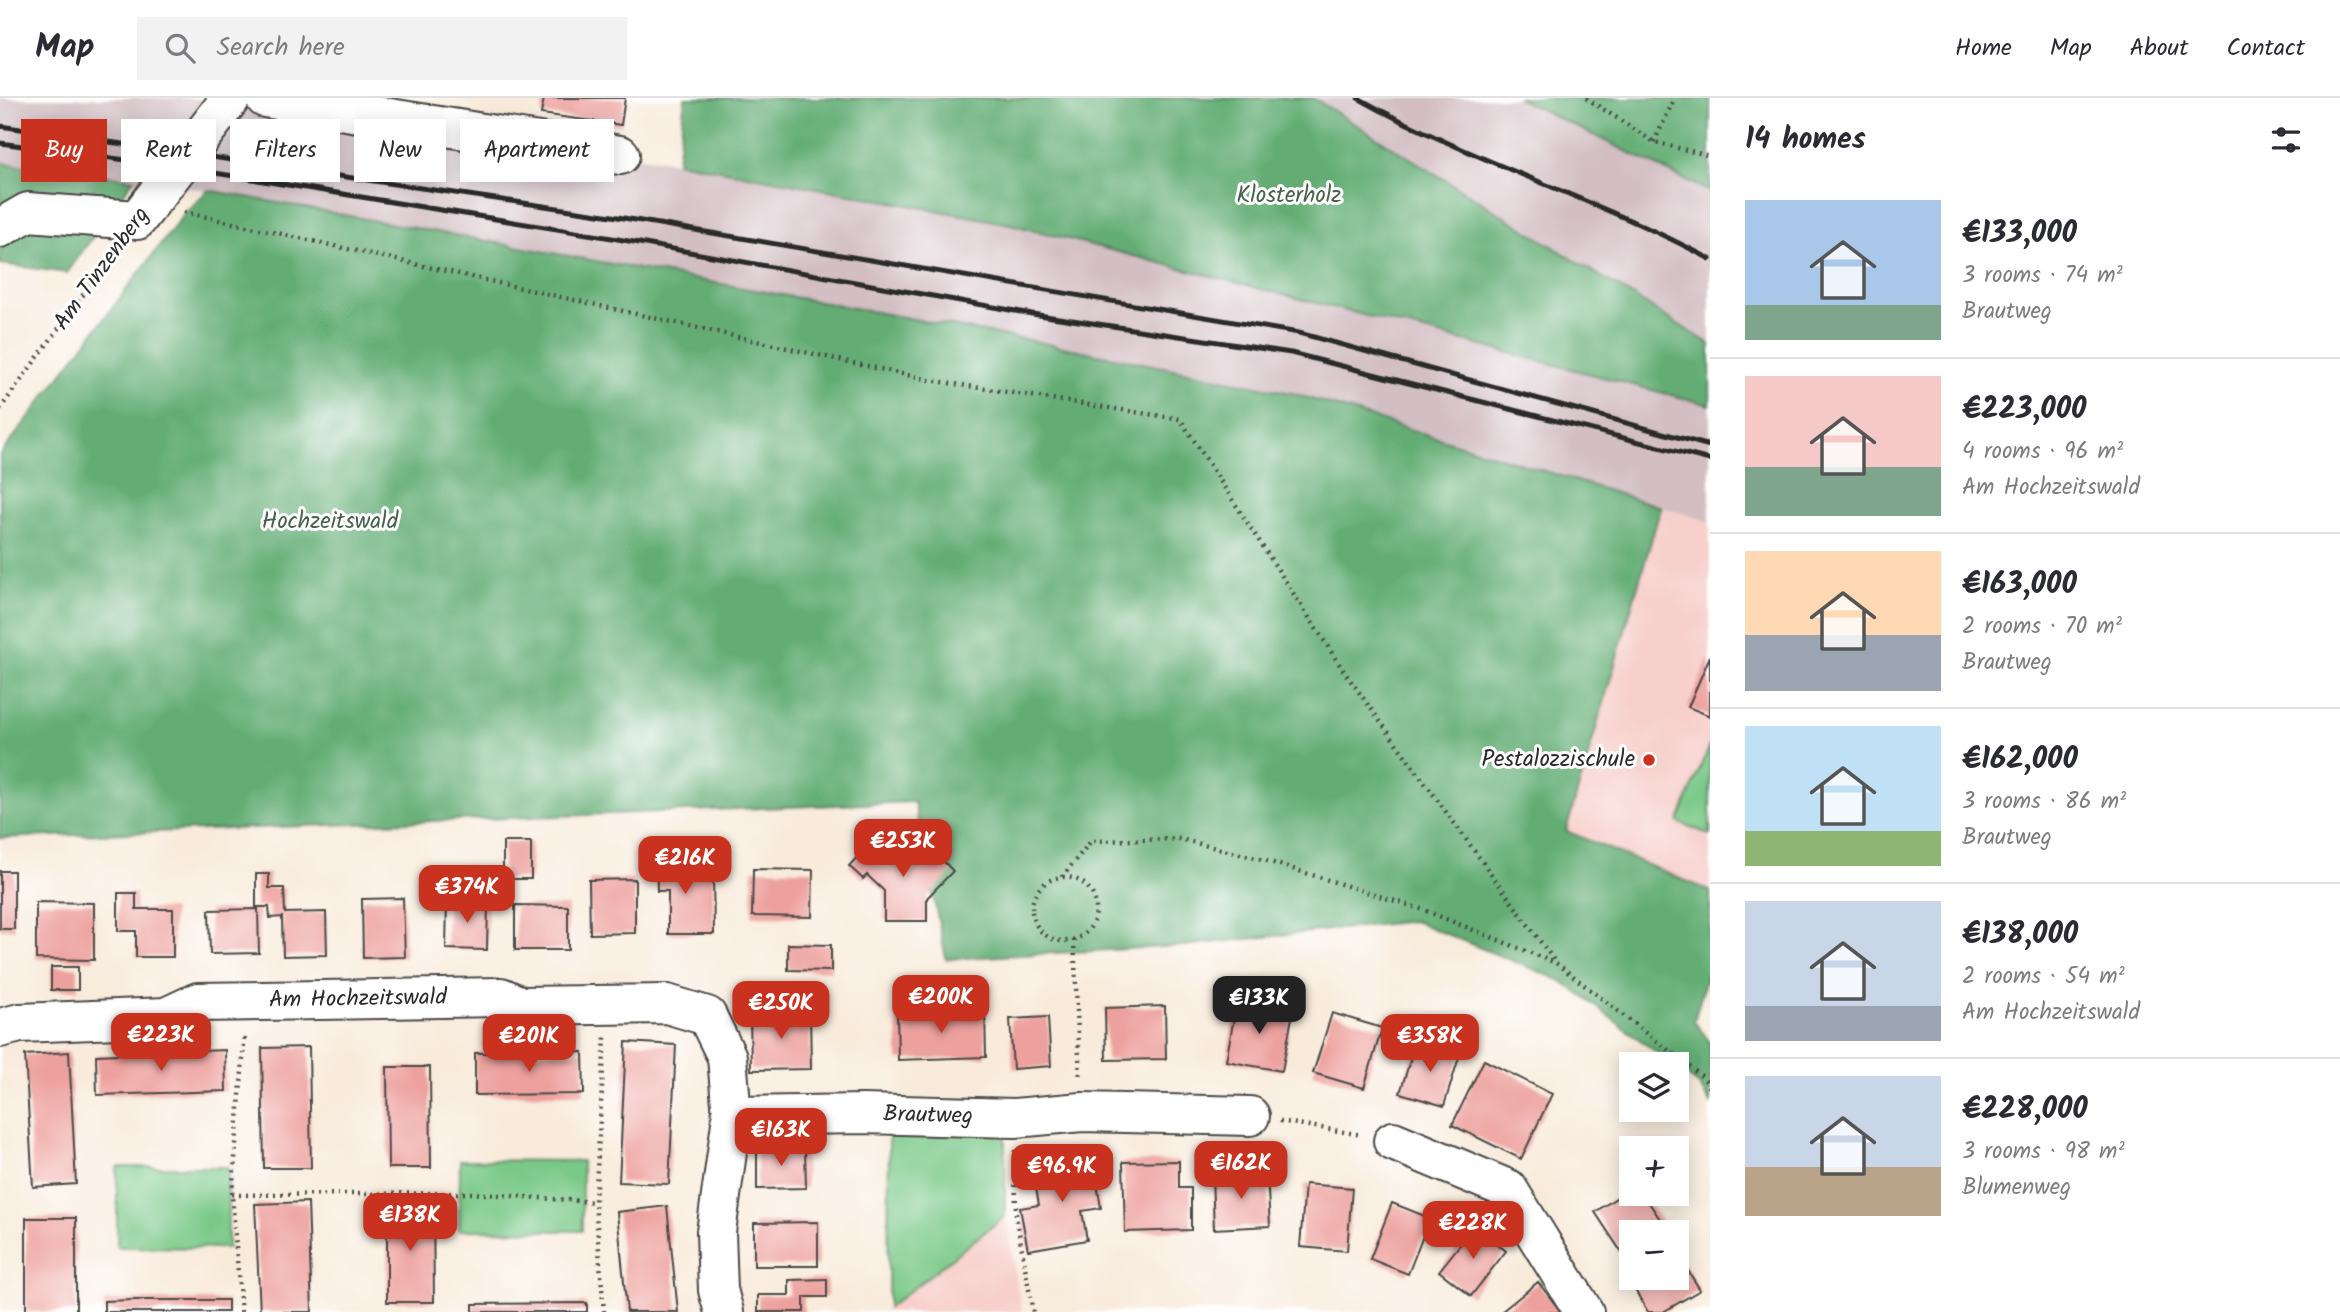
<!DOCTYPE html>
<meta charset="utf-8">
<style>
:root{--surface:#fff;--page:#f2f2f3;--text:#2b2b33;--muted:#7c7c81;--line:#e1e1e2;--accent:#c8321e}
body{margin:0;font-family:Kalam,sans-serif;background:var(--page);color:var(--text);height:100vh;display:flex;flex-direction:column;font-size:26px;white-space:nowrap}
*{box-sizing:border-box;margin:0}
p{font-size:23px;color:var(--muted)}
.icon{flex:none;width:38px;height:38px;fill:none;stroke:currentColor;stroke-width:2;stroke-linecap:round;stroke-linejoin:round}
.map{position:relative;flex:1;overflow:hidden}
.panel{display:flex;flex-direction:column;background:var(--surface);width:630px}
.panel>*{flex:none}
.guide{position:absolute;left:21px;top:21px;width:665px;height:63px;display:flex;gap:14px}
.controls{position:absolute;left:1619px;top:954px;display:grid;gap:14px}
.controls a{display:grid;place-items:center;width:70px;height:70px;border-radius:0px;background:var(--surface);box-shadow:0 4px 18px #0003;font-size:35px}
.price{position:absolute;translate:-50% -60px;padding:0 16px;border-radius:14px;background:var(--accent);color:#fff;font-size:23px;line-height:46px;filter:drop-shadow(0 2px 4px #0008)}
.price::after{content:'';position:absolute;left:50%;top:42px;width:21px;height:16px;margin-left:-10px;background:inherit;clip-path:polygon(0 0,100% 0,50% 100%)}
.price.active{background:#222;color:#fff}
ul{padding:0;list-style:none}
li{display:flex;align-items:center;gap:21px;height:175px;padding:0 35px}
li+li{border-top:2px solid var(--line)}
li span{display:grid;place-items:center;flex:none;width:196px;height:140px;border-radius:0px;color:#555}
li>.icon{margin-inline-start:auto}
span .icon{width:84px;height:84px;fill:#fffc;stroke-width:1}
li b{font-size:30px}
h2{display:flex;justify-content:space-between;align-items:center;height:84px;padding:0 35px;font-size:30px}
.tag{padding:0 24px;border-radius:0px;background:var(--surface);box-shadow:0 4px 18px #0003;font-size:24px;line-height:63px}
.tag.active{background:var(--accent);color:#fff}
header{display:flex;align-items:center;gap:42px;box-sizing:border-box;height:98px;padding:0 35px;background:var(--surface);border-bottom:2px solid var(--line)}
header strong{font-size:33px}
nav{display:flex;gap:38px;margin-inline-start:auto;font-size:24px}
.search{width:490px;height:63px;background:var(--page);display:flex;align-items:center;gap:18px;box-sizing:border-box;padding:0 24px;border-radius:0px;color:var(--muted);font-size:26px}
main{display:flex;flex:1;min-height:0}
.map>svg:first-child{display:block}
.built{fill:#f7d0cc}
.industrial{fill:#d2bec3}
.green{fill:#7ac988;stroke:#527a5a;stroke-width:2}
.forest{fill:#63ad74;stroke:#476c50;stroke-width:2}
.building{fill:#eda19e}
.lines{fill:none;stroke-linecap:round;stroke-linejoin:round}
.minor-casing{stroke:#4a4845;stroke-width:42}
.path{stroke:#4a4845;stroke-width:4.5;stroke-dasharray:2 5;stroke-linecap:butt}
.minor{stroke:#fff;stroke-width:38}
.rail{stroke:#2b2b2b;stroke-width:5}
.poi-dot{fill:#c8321e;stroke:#fff;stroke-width:2.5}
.labels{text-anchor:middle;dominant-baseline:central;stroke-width:6;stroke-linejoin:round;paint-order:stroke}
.park-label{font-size:23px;fill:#47624c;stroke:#fff}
.street-label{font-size:23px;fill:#2b2b2b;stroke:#fff}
.poi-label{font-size:23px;fill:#2b2b2b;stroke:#fff;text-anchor:end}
</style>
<header>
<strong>Map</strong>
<div class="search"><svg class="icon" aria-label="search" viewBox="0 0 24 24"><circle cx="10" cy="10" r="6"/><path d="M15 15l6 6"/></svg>Search here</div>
<nav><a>Home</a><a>Map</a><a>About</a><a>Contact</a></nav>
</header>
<main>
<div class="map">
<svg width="1710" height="1214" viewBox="0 0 1710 1214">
<rect width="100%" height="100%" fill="#fff"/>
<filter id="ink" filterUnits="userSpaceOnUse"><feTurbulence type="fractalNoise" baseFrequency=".0143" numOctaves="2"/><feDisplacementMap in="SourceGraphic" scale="14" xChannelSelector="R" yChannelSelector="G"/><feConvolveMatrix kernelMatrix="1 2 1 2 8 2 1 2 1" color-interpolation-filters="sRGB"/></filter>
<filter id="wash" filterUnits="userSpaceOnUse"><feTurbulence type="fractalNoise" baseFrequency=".00686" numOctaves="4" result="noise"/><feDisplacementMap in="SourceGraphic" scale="28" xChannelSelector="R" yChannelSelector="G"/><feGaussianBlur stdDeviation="1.57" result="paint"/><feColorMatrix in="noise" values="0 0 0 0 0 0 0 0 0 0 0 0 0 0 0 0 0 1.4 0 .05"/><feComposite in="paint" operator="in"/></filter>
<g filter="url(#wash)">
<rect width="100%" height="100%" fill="#f8ebdb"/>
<path class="built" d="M1661,409L1710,424V793L1566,733Z
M1005,1118L1022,1214H884L888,1210Z"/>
<path class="industrial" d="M0,0H189L677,64L1010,126L1710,307V424L1292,295L1028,242L208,92L0,65Z
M1313,0H1517L1710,94V246Z"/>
<path class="green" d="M1710,647V737L1678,724Z
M1005,1028V1118L888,1210L889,1030Z
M460,1062L582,1063V1133L459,1132Z
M117,1069H228V1150L117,1149Z"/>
<path class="forest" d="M685,0H1313L1710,246V307L1010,126L677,64Z
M1517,0H1710V94Z
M0,65L134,81L67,175L0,166Z
M208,92L1028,242L1292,295L1661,409L1566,733L1710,793V867L1694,923L1710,944V1005L1698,986L1677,970L1676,966H1672L1562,883L1414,823L1182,848L946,861L914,704L0,740V357L184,116Z"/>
<g id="blocks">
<path class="building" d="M544,0H625L621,27L541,16Z
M1710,558V618L1688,609Z
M503,744H531V781H503Z
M870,745L884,758L896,745L912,760L927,746L953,773L927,800V823H884V793L867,777L863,781L849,768Z
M656,749H676L677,776L713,775L714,836H668V793H657Z
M753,771L813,772L812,819L752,818Z
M0,773H14V831H0Z
M256,776H269V790H284L285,815L326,814L327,857L283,858L282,819L270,820L269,809H256Z
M635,781V835L590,836L589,782Z
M118,795H136V811H173V859H136V833H118Z
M403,800L405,859L363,860L362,801Z
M447,802L488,803L487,852L446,851Z
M36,804L94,805V862L36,861Z
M515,807L568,808V852H515Z
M258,811L259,855L210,856L209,812Z
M788,846L831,847V873L788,872Z
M51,869H78V892H51Z
M1237,903L1293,914L1282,973L1226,963Z
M1165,908L1166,961L1106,962L1105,910Z
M985,911L986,959L898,962L897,914Z
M810,913L811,971L751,972L750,915Z
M1332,915L1382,930L1364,990L1313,975Z
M1048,919L1051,968L1013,971L1010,921Z
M1416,943L1460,956L1444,1008L1400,995Z
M626,944L676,947L669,1086L619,1084Z
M309,949L311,1070H264L262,950Z
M225,952L226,993L97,997L96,957Z
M69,954L76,1086L33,1089L25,957Z
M583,954L584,996L475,997V955Z
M1484,962L1552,996L1521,1061L1452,1027Z
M387,969H430L431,1070H388Z
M805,1049L806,1090L757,1091V1050Z
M1092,1055L1101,1110L1082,1113L1087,1142L1028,1152L1020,1110L1039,1107L1035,1084L1058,1080L1054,1061Z
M1179,1063V1090H1191V1132L1125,1134L1123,1064Z
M1267,1076L1270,1128L1214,1131L1212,1078Z
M1305,1086L1352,1090L1347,1153L1300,1149Z
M1631,1090V1096H1643L1664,1127L1653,1134H1631V1149L1622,1155L1595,1114Z
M308,1104L312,1214H260L255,1106Z
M1392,1105L1430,1120L1408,1176L1370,1161Z
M387,1106H433L434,1204H387Z
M667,1108L678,1214H627L617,1114Z
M26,1120H76V1214H26Z
M818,1124V1168H754V1125Z
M1475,1128L1506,1153L1471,1198L1439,1173Z
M1676,1153L1700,1192L1663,1214H1648L1625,1175L1631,1171V1180H1676Z
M827,1181V1199H804V1214H758V1197H789V1182Z
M1538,1184L1561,1214H1501Z
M135,1202H228V1214H104V1203Z
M587,1205V1214H473V1206Z"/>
</g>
</g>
<g filter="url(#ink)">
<use href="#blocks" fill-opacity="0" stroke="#4a4845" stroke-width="2"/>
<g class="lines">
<defs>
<g id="minor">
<path d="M265,0L620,57"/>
<path d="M0,130L28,114L137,122L231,0"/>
<path id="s1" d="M0,930L20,925L166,919L198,904L501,899L521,908L667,906L707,918L727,959L732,1018L716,1134L718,1192L724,1214"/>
<path id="s2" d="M732,1018L863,1016L1015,1020L1082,1014L1250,1018"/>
<path d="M1393,1043L1508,1091L1584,1214"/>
</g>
</defs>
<use href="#minor" class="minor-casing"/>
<path class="path" d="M1586,0L1654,44L1710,58
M1654,44L1675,0
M184,114L929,282L1180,321L1345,575L1556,865
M0,311L115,153
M1062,779L1091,743L1180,741L1264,762L1421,811L1556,865L1704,980L1710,990
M1032 811a32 32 0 1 1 64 0a32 32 0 1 1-64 0Z
M1074,842L1080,981
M1280,1023L1362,1037
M1015,1052L1016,1118L1033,1214
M232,1097L471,1095L595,1104
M241,1214L232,1097L245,935
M604,1214L595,1104L605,939"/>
<use href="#minor" class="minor"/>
<path class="rail" d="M1358,0C1470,63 1596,100 1710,161
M0,28L612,118L1299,235L1710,348
M0,45L178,69L612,140L1032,216L1291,255L1710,362"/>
</g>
</g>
<circle class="poi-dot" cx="1649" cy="662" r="7"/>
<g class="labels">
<g class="park-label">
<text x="1289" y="98">Klosterholz</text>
<text x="330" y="424">Hochzeitswald</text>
</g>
<g class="street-label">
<text transform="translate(102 171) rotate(-54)">Am Tinzenberg</text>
<text stroke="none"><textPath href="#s1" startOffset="362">Am Hochzeitswald</textPath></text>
<text stroke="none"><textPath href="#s2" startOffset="196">Brautweg</textPath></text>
</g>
<g class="poi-label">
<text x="1635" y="662">Pestalozzischule</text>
</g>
</g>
</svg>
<div class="controls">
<a><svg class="icon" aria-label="layers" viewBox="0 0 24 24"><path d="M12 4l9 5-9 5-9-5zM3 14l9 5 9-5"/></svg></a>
<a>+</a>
<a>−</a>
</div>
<b class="price" style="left:903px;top:781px">€253K</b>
<b class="price" style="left:685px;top:798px">€216K</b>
<b class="price" style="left:467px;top:827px">€374K</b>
<b class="price" style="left:941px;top:937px">€200K</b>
<b class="price active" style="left:1259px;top:938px">€133K</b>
<b class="price" style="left:781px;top:943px">€250K</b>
<b class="price" style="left:161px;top:975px">€223K</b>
<b class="price" style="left:529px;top:976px">€201K</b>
<b class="price" style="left:1430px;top:976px">€358K</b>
<b class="price" style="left:781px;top:1070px">€163K</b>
<b class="price" style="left:1241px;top:1103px">€162K</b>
<b class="price" style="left:1062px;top:1106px">€96.9K</b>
<b class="price" style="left:410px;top:1155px">€138K</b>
<b class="price" style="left:1473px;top:1163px">€228K</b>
<div class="guide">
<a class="tag active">Buy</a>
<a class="tag">Rent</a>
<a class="tag">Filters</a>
<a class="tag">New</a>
<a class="tag">Apartment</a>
</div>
</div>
<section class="panel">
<h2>14 homes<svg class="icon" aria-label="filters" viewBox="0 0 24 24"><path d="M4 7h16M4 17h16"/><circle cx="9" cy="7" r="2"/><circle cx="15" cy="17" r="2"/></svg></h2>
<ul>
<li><span style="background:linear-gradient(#a9c7e8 75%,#7fa58c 0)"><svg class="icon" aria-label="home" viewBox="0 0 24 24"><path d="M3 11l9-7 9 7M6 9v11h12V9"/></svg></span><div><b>€133,000</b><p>3 rooms · 74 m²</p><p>Brautweg</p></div></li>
<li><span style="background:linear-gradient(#f6c9c9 65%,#7fa58c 0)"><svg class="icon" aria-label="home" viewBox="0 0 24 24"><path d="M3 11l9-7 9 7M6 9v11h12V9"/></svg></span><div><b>€223,000</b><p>4 rooms · 96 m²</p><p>Am Hochzeitswald</p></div></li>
<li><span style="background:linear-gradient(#ffd9b3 60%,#9aa5b1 0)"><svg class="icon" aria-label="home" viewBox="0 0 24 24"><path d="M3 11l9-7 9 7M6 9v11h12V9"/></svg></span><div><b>€163,000</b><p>2 rooms · 70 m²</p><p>Brautweg</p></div></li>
<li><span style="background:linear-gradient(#bfe0f5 75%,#8fb573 0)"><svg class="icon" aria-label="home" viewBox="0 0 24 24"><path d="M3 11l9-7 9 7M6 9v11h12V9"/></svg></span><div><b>€162,000</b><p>3 rooms · 86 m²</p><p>Brautweg</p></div></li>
<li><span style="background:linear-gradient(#c9d6e8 75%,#9aa5b1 0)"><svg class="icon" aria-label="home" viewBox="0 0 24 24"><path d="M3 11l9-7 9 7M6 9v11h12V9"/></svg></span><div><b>€138,000</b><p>2 rooms · 54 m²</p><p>Am Hochzeitswald</p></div></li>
<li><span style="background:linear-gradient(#c9d6e8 65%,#b9a48a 0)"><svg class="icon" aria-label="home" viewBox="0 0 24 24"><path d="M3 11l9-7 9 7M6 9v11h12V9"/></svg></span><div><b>€228,000</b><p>3 rooms · 98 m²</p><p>Blumenweg</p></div></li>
</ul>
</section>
</main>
